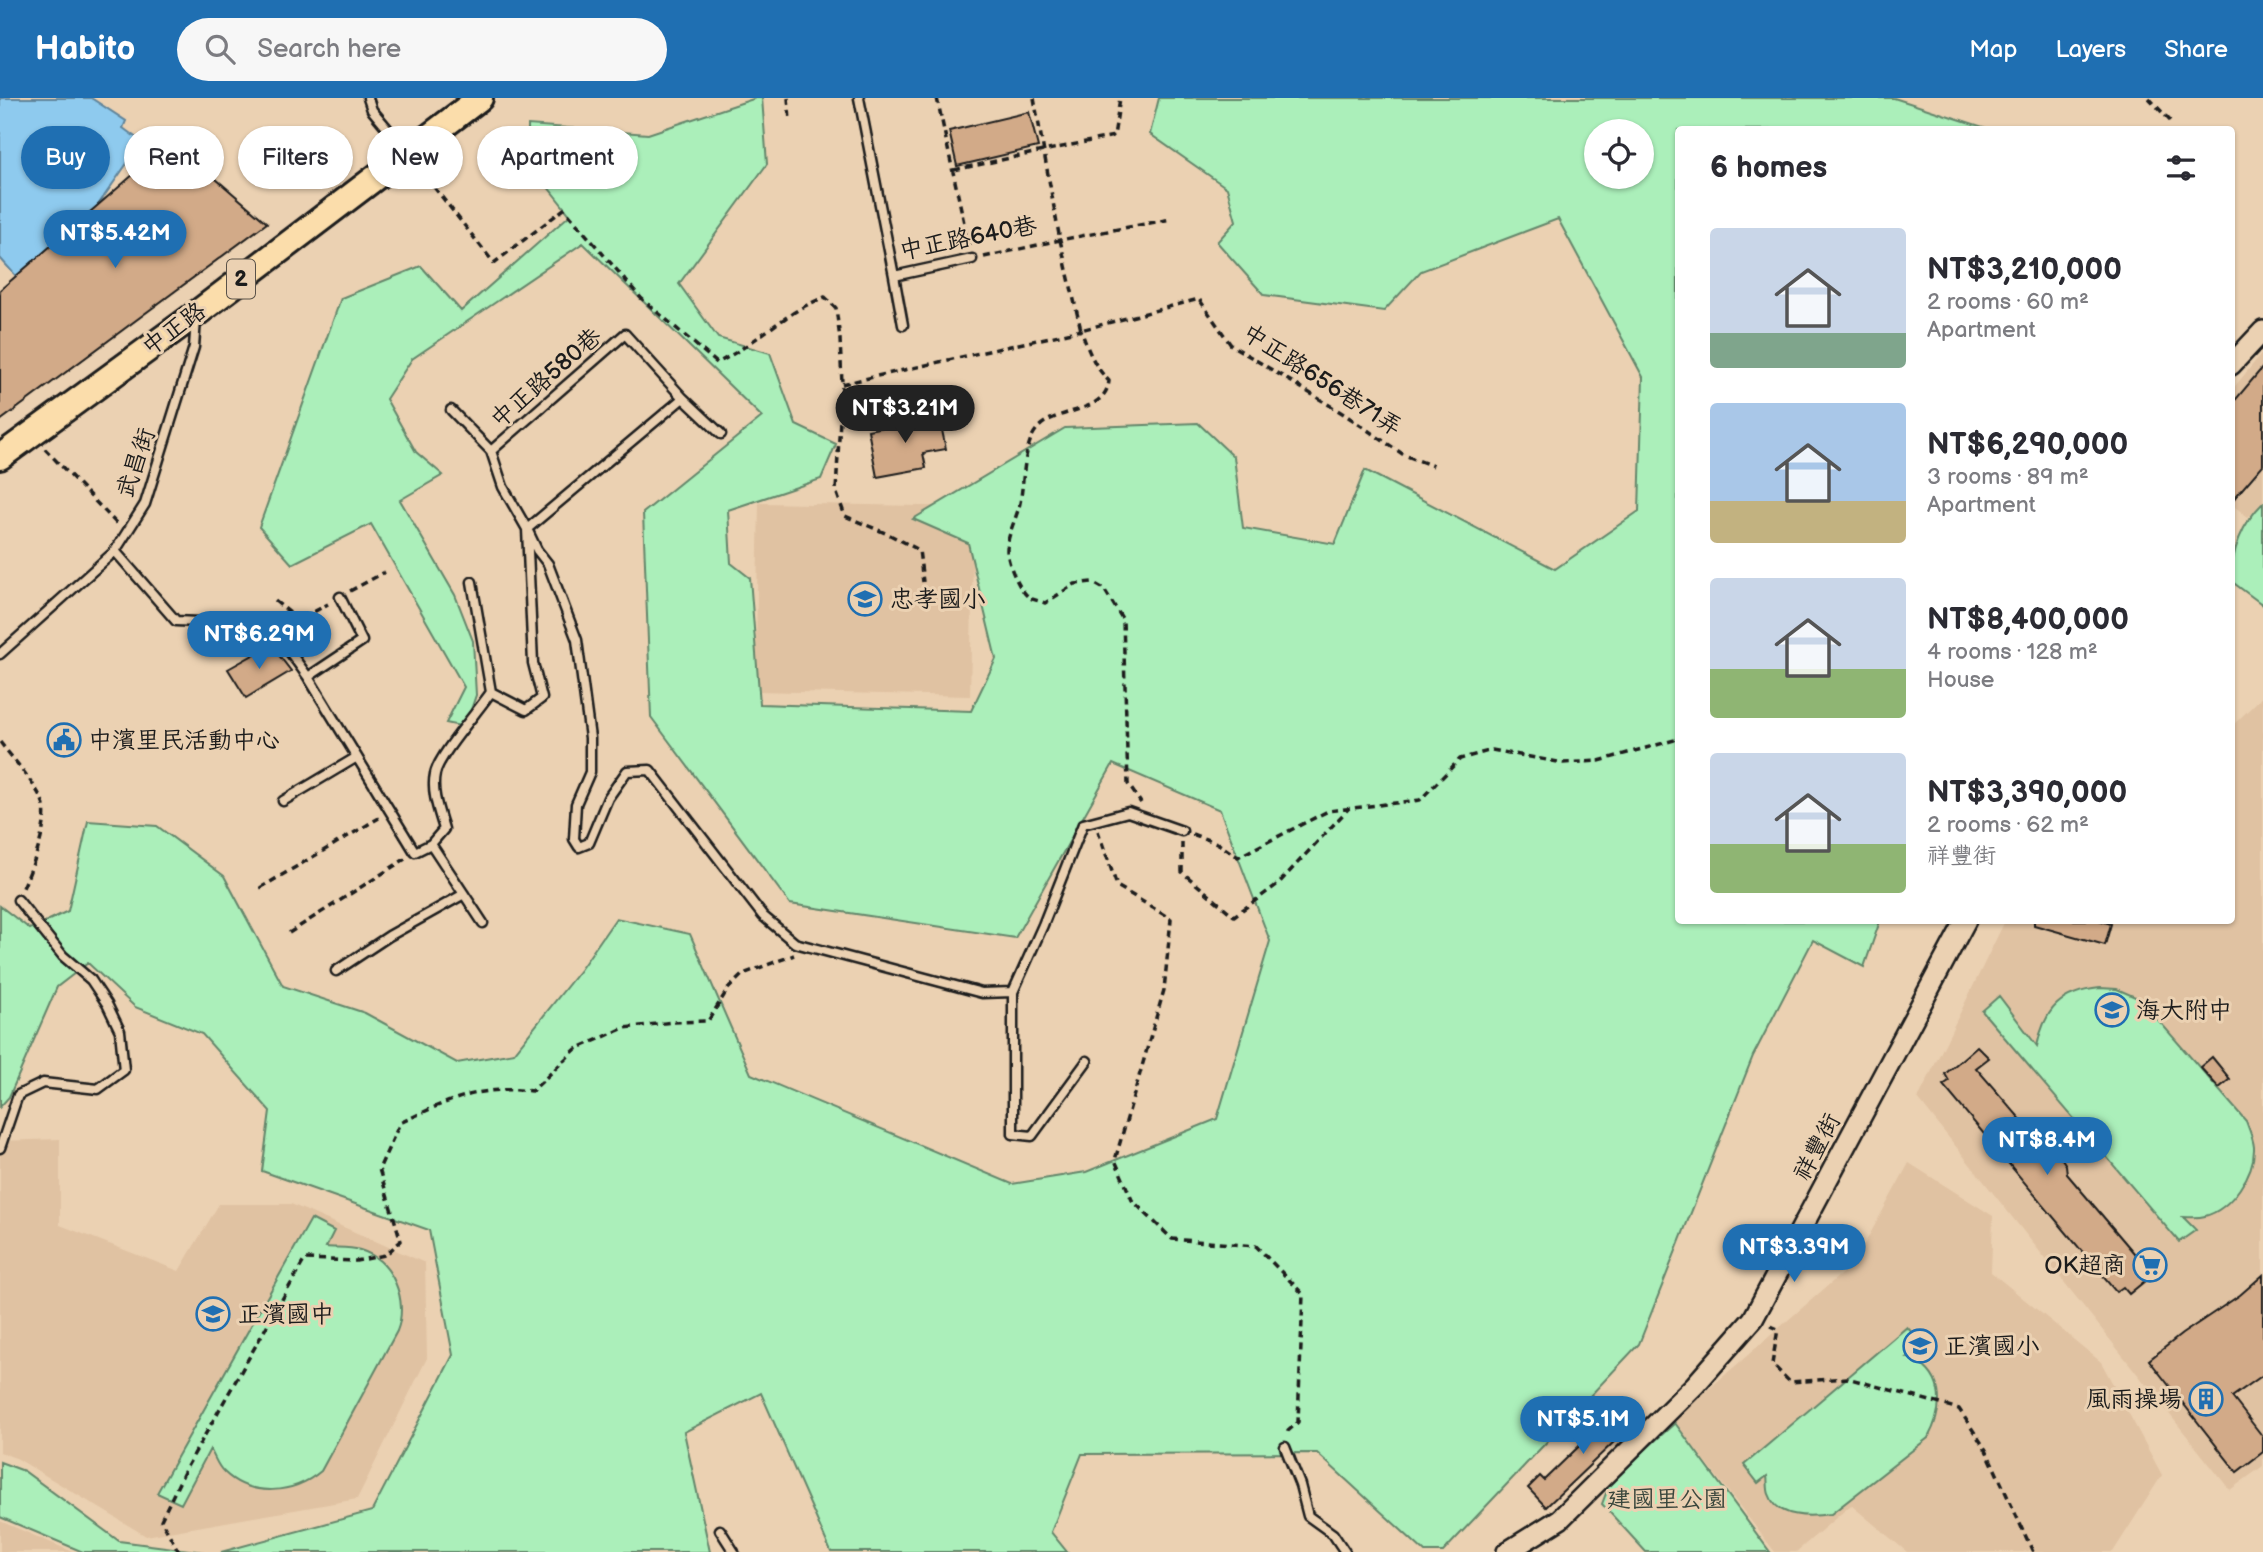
<!DOCTYPE html>
<meta charset="utf-8">
<style>
:root{--surface:#fff;--page:#f7f7f7;--text:#2b2b33;--muted:#7c7c81;--accent:#1f6fb2}
body{margin:0;font-family:"Balsamiq Sans","LXGW WenKai TC",sans-serif;background:var(--page);color:var(--text);height:100vh;display:flex;flex-direction:column;font-size:26px;white-space:nowrap}
*{box-sizing:border-box;margin:0}
p{font-size:23px;color:var(--muted)}
.icon{flex:none;width:38px;height:38px;fill:none;stroke:currentColor;stroke-width:2;stroke-linecap:round;stroke-linejoin:round}
.map{position:relative;flex:1;overflow:hidden}
.drawer{position:absolute;left:1675px;top:28px;width:560px;height:798px;display:flex;flex-direction:column;background:var(--surface);border-radius:7px;box-shadow:0 2px 5px #0004}
.drawer>*{flex:none}
.hud{position:absolute;left:21px;top:28px;width:665px;height:63px;display:flex;gap:14px}
.fabs{position:absolute;left:1584px;top:21px;display:grid;gap:14px}
.fabs a{display:grid;place-items:center;width:70px;height:70px;border-radius:50%;background:var(--surface);box-shadow:0 2px 5px #0004;font-size:35px}
.price{position:absolute;translate:-50% -60px;padding:0 16px;border-radius:24px;background:var(--accent);color:#fff;font-size:23px;line-height:46px;filter:drop-shadow(0 2px 4px #0008)}
.price::after{content:'';position:absolute;left:50%;top:42px;width:21px;height:16px;margin-left:-10px;background:inherit;clip-path:polygon(0 0,100% 0,50% 100%)}
.price.selected{background:#222;color:#fff}
ul{padding:0;list-style:none}
li{display:flex;align-items:center;gap:21px;height:175px;padding:0 35px}
li span{display:grid;place-items:center;flex:none;width:196px;height:140px;border-radius:7px;color:#555}
li>.icon{margin-inline-start:auto}
span .icon{width:84px;height:84px;fill:#fffc;stroke-width:1}
li b{font-size:30px}
h2{display:flex;justify-content:space-between;align-items:center;height:84px;padding:0 35px;font-size:30px}
.chip{padding:0 24px;border-radius:32px;background:var(--surface);box-shadow:0 2px 5px #0004;font-size:24px;line-height:63px}
.chip.selected{background:var(--accent);color:#fff}
header{display:flex;align-items:center;gap:42px;box-sizing:border-box;height:98px;padding:0 35px;background:var(--accent);color:#fff}
header strong{font-size:33px}
nav{display:flex;gap:38px;margin-inline-start:auto;font-size:24px}
.search{width:490px;height:63px;background:var(--page);display:flex;align-items:center;gap:18px;box-sizing:border-box;padding:0 24px;border-radius:38px;color:var(--muted);font-size:26px}
.map>svg:first-child{display:block}
.built{fill:#e0c2a2}
.green{fill:#abefba;stroke:#64866b;stroke-width:2;fill-rule:evenodd}
.water{fill:#8ecaee;stroke:#60849a;stroke-width:2}
.building{fill:#d2aa88;stroke:#1c1c1c;stroke-width:2}
.lines{fill:none;stroke-linecap:round;stroke-linejoin:round}
.service-casing{stroke:#1c1c1c;stroke-width:13}
.tertiary-casing{stroke:#1c1c1c;stroke-width:24}
.primary-casing{stroke:#1c1c1c;stroke-width:30}
.path{stroke:#1c1c1c;stroke-width:3.5;stroke-dasharray:7 5;stroke-linecap:butt}
.service{stroke:#ebd1b2;stroke-width:8}
.tertiary{stroke:#ebd1b2;stroke-width:19}
.primary{stroke:#fbddab;stroke-width:24}
.labels{text-anchor:middle;dominant-baseline:central;stroke-width:6;stroke-linejoin:round;paint-order:stroke}
.shield{fill:#ebd1b2;stroke:#5a5249;stroke-width:2}
.shield-label{font-size:23px;font-weight:bold;fill:#1c1c1c}
.street-label{font-size:24px;fill:#1c1c1c;stroke:#ebd1b2}
.poi-label{font-size:24px;fill:#1c1c1c;stroke:#ebd1b2;text-anchor:start}
.park-label{font-size:24px;fill:#39463c;stroke:#ebd1b2}
</style>
<header>
<strong>Habito</strong>
<div class="search"><svg class="icon" aria-label="search" viewBox="0 0 24 24"><circle cx="10" cy="10" r="6"/><path d="M15 15l6 6"/></svg>Search here</div>
<nav><a>Map</a><a>Layers</a><a>Share</a></nav>
</header>
<div class="map">
<svg width="2263" height="1454" viewBox="0 0 2263 1454">
<rect width="100%" height="100%" fill="#ebd1b2"/>
<filter id="ink" filterUnits="userSpaceOnUse"><feTurbulence type="fractalNoise" baseFrequency=".0143" numOctaves="2"/><feDisplacementMap in="SourceGraphic" scale="14" xChannelSelector="R" yChannelSelector="G"/><feConvolveMatrix kernelMatrix="1 2 1 2 8 2 1 2 1" color-interpolation-filters="sRGB"/></filter>
<g filter="url(#ink)">
<path class="built" d="M2263,254V405L2248,419L2231,406V293Z
M759,405L974,409L970,598L755,593Z
M2263,598V1368L2230,1392L1918,1001L2005,823L2231,822V629Z
M60,1041V1127L179,1173L219,1106H291L425,1165L427,1260L357,1401L146,1438L18,1361L0,1354V1043Z
M1909,1065L1993,1118L1991,1174L2101,1264L2162,1377L2113,1454H2031L2030,1452L2023,1454H1907L1851,1407L1796,1454H1775L1673,1322L1854,1165Z
M0,1423L73,1454H0Z"/>
<path class="green" d="M756,0H762L767,66L679,186L718,240L770,255L796,327L836,346L821,381L728,412L731,465L750,480L760,606L971,613L996,561L968,445L913,421L1065,330L1198,325L1234,359L1243,430L1335,446L1365,372L1555,471L1639,413L1643,279L1558,121L1421,173L1384,213L1264,197L1217,144L1236,123L1227,90L1150,36L1159,0H1894L1989,31L1678,32V822L1880,823L1864,869L1813,842L1753,958L1639,1246L1443,1454H1425L1317,1355L1082,1356L1051,1434L1067,1454H831L761,1295L684,1334L710,1454H221L372,1413L453,1257L429,1132L262,1073L270,1013L202,936L135,909L88,865L57,889L9,999L0,1009V808L30,831L68,813L88,723L157,728L224,778L283,888L365,915L457,965L514,955L580,872L616,820L690,836L751,976L1012,1086L1086,1074L1217,1021L1270,843L1220,712L1113,666L1015,840L790,806L651,619L643,415L762,319L583,145L412,261L386,301L416,354L443,377L400,402L455,497L473,543L476,597L465,629L446,625L464,589L371,426L292,466L259,429L341,200L421,168L461,213L570,117L528,64V27L648,36ZM1596,33H1642V79H1596Z
M2263,405V507L2231,483C2231,454 2242,425 2263,405Z
M2100,890L2117,891L2140,901L2246,1023C2249,1031 2253,1040 2254,1049C2255,1076 2231,1111 2205,1118C2198,1120 2191,1119 2183,1119L2196,1132L2179,1144L1982,913L1999,898L2037,948C2045,910 2061,894 2100,890Z
M311,1121L334,1133L326,1149C337,1150 349,1149 360,1152C393,1162 409,1203 397,1233L321,1373C294,1396 251,1400 224,1374C217,1368 215,1359 210,1351L181,1406L157,1395Z
M1907,1229L1922,1246L1907,1259C1945,1274 1945,1308 1928,1340L1831,1416C1811,1419 1777,1421 1769,1396C1767,1391 1768,1384 1767,1378L1758,1385L1744,1367Z
M1675,1325L1770,1454H1646L1602,1406L1611,1382Z
M0,1364L24,1373L119,1443L204,1454H83L0,1419Z"/>
<path class="water" d="M0,0H91L126,23L123,30L142,44L72,144L16,178L0,160Z"/>
<path class="building" d="M1029,14L1038,49L957,68L949,33Z
M172,43L267,125L0,323V192Z
M2263,269V367L2231,404V307Z
M939,318L946,351L923,355L926,370L877,379L868,332Z
M271,547L291,573L246,600L228,571Z
M2034,822H2099L2111,826L2105,847L2034,827Z
M1977,948L1989,960L1976,970L2050,1055L2062,1061L2066,1067L2067,1076L2140,1162L2150,1154L2162,1169L2129,1196L2123,1189L2116,1194L1943,987L1949,983L1945,976Z
M2212,959L2230,981L2219,990L2200,969Z
M2263,1177V1277L2232,1299L2263,1339V1354L2237,1374L2149,1262L2182,1236L2240,1197Z
M1623,1306L1638,1321L1546,1409L1528,1390L1540,1378L1544,1382Z"/>
<g class="lines">
<defs>
<path id="service" d="M368,0L372,12L407,54
M859,0L894,178L972,161
M894,178L903,227
M683,300L527,431L537,452L548,466L577,542L590,640V674L576,706L574,741L579,749L589,745L608,700L627,673L650,672L763,818L795,845L982,895L1013,894V1036L1032,1038L1087,963
M491,353L625,236L683,300L721,336
M115,453L176,523L266,527L284,546L308,579L415,754L431,746L444,731C439,714 431,694 435,676C438,658 479,612 491,594L526,612L542,600L533,565L527,431L503,389L491,353L451,312
M472,484L491,594
M0,556L115,453L145,406L194,249L196,222
M308,579L362,543L340,499
M283,703L357,659
M431,746L483,825
M336,873L389,838L464,796
M1013,894L1043,827L1083,726L1128,714L1182,733
M0,1050L18,997L43,985L98,991L124,972L120,933L107,906L91,882L63,858L18,802
M1285,1349L1300,1387L1308,1418L1333,1436L1345,1454
M720,1432L734,1454"/>
<path id="tertiary" d="M2231,267L2263,233
M1507,1454L1560,1421L1695,1287L1753,1221L1966,822"/>
<path id="primary" d="M0,359L196,216L480,0"/>
</defs>
<use href="#service" class="service-casing"/>
<use href="#tertiary" class="tertiary-casing"/>
<use href="#primary" class="primary-casing"/>
<path class="path" d="M788,0L790,22
M937,0L969,148
M1034,0L1060,142L1081,232L1199,201L1231,247L1344,316L1404,357L1433,368
M2149,0L2173,26
M419,70L494,165L564,111L641,200L717,265C757,245 783,215 825,199L836,210L840,241L842,286L836,393L845,418L890,437L919,452L923,484
M954,72L1114,38L1120,0
M984,159L1060,142L1171,121
M842,286L1081,232C1088,252 1094,268 1109,283C1105,317 1055,309 1037,331C1023,347 1024,385 1020,405C1017,419 1007,437 1007,452C1007,464 1019,493 1030,500C1033,502 1041,503 1045,505L1075,486L1092,484L1104,491L1123,522L1128,686L1141,705
M45,351L117,426
M350,493L385,474
M275,503L299,522L328,506
M0,644C13,661 33,683 42,702C52,722 31,772 22,792
M1098,733L1117,788L1171,821L1164,892L1115,1062L1132,1102L1172,1141L1256,1148L1303,1196L1298,1324L1288,1333L1287,1337
M1192,736L1217,745L1238,759L1328,713L1420,702L1460,661L1492,652L1563,665L1599,663L1678,641
M1182,744V774L1234,818L1278,786L1348,711
M260,790L379,720
M289,835L405,761
M1771,1228L1778,1231L1772,1266L1790,1284L1847,1280L1959,1311L1986,1352L2033,1454
M179,1454L161,1422L185,1372L305,1161L356,1163L385,1157L401,1143L379,1071L400,1025C447,1003 478,987 532,993L576,951L624,930L673,924L708,923L728,891L743,876L794,857"/>
<use href="#service" class="service"/>
<use href="#tertiary" class="tertiary"/>
<use href="#primary" class="primary"/>
</g>
</g>
<defs>
<symbol id="school-ring" viewBox="-11 -11 22 22"><circle r="9.5" fill="#ebd1b2" stroke="#1f6fb2" stroke-width="1.5"/><path d="M0-5L7-2L0 1L-7-2ZM-4 1L0 2.5L4 1V4Q0 6-4 4Z" fill="#1f6fb2"/></symbol>
<symbol id="civic-ring" viewBox="-11 -11 22 22"><circle r="9.5" fill="#ebd1b2" stroke="#1f6fb2" stroke-width="1.5"/><path d="M-.6-6.5H3V-4.5H.6V-3L4-1V1h2V6H-6V1h2V-1L-.6-3ZM-1.2 2.5V6h2.4V2.5Z" fill="#1f6fb2"/></symbol>
<symbol id="supermarket-ring" viewBox="-11 -11 22 22"><circle r="9.5" fill="#ebd1b2" stroke="#1f6fb2" stroke-width="1.5"/><path d="M-6-5.5h2.5l.6 2H6L4.5 2H-2.5L-4.4-4H-6ZM-1.5 3.2a1.3 1.3 0 1 0 .1 0ZM3 3.2a1.3 1.3 0 1 0 .1 0Z" fill="#1f6fb2"/></symbol>
<symbol id="building-ring" viewBox="-11 -11 22 22"><circle r="9.5" fill="#ebd1b2" stroke="#1f6fb2" stroke-width="1.5"/><path d="M-4-6H4V6H1V3H-1V6H-4ZM-2.5-4.3h1.7v1.8h-1.7ZM.8-4.3h1.7v1.8H.8ZM-2.5-1h1.7V.8h-1.7ZM.8-1h1.7V.8H.8Z" fill="#1f6fb2"/></symbol>
</defs>
<g fill-rule="evenodd">
<use href="#school-ring" x="846" y="482" width="38" height="38"/>
<use href="#civic-ring" x="45" y="623" width="38" height="38"/>
<use href="#school-ring" x="2093" y="893" width="38" height="38"/>
<use href="#supermarket-ring" x="2131" y="1148" width="38" height="38"/>
<use href="#school-ring" x="194" y="1197" width="38" height="38"/>
<use href="#school-ring" x="1901" y="1229" width="38" height="38"/>
<use href="#building-ring" x="2187" y="1282" width="38" height="38"/>
</g>
<g class="labels">
<rect class="shield" x="227" y="161.5" width="28" height="39" rx="5"/>
<g class="shield-label">
<text x="241" y="181">2</text>
</g>
<g class="street-label">
<text transform="translate(968 140) rotate(-11)">中正路640巷</text>
<text transform="translate(174 231) rotate(-36)">中正路</text>
<text transform="translate(546 280) rotate(-41)">中正路580巷</text>
<text transform="translate(1322 282) rotate(33)">中正路656巷71弄</text>
<text transform="translate(136 365) rotate(-71)">武昌街</text>
<text transform="translate(1817 1049) rotate(-62)">祥豐街</text>
</g>
<g class="poi-label">
<text x="890" y="501">忠孝國小</text>
<text x="88" y="642">中濱里民活動中心</text>
<text x="2136" y="912">海大附中</text>
<text x="2126" y="1167" text-anchor="end">OK超商</text>
<text x="238" y="1216">正濱國中</text>
<text x="1944" y="1248">正濱國小</text>
<text x="2182" y="1301" text-anchor="end">風雨操場</text>
</g>
<g class="park-label">
<text x="1667" y="1401">建國里公園</text>
</g>
</g>
</svg>
<div class="fabs">
<a><svg class="icon" aria-label="locate" viewBox="0 0 24 24"><circle cx="12" cy="12" r="6"/><path d="M12 2v4M12 18v4M2 12h4M18 12h4"/></svg></a>
</div>
<b class="price" style="left:115px;top:172px">NT$5.42M</b>
<b class="price selected" style="left:905px;top:347px">NT$3.21M</b>
<b class="price" style="left:259px;top:573px">NT$6.29M</b>
<b class="price" style="left:2047px;top:1079px">NT$8.4M</b>
<b class="price" style="left:1794px;top:1186px">NT$3.39M</b>
<b class="price" style="left:1583px;top:1358px">NT$5.1M</b>
<div class="hud">
<a class="chip selected">Buy</a>
<a class="chip">Rent</a>
<a class="chip">Filters</a>
<a class="chip">New</a>
<a class="chip">Apartment</a>
</div>
<section class="drawer">
<h2>6 homes<svg class="icon" aria-label="filters" viewBox="0 0 24 24"><path d="M4 7h16M4 17h16"/><circle cx="9" cy="7" r="2"/><circle cx="15" cy="17" r="2"/></svg></h2>
<ul>
<li><span style="background:linear-gradient(#c9d6e8 75%,#7fa58c 0)"><svg class="icon" aria-label="home" viewBox="0 0 24 24"><path d="M3 11l9-7 9 7M6 9v11h12V9"/></svg></span><div><b>NT$3,210,000</b><p>2 rooms · 60 m²</p><p>Apartment</p></div></li>
<li><span style="background:linear-gradient(#a9c7e8 70%,#c2b280 0)"><svg class="icon" aria-label="home" viewBox="0 0 24 24"><path d="M3 11l9-7 9 7M6 9v11h12V9"/></svg></span><div><b>NT$6,290,000</b><p>3 rooms · 89 m²</p><p>Apartment</p></div></li>
<li><span style="background:linear-gradient(#c9d6e8 65%,#8fb573 0)"><svg class="icon" aria-label="home" viewBox="0 0 24 24"><path d="M3 11l9-7 9 7M6 9v11h12V9"/></svg></span><div><b>NT$8,400,000</b><p>4 rooms · 128 m²</p><p>House</p></div></li>
<li><span style="background:linear-gradient(#c9d6e8 65%,#8fb573 0)"><svg class="icon" aria-label="home" viewBox="0 0 24 24"><path d="M3 11l9-7 9 7M6 9v11h12V9"/></svg></span><div><b>NT$3,390,000</b><p>2 rooms · 62 m²</p><p>祥豐街</p></div></li>
</ul>
</section>
</div>
